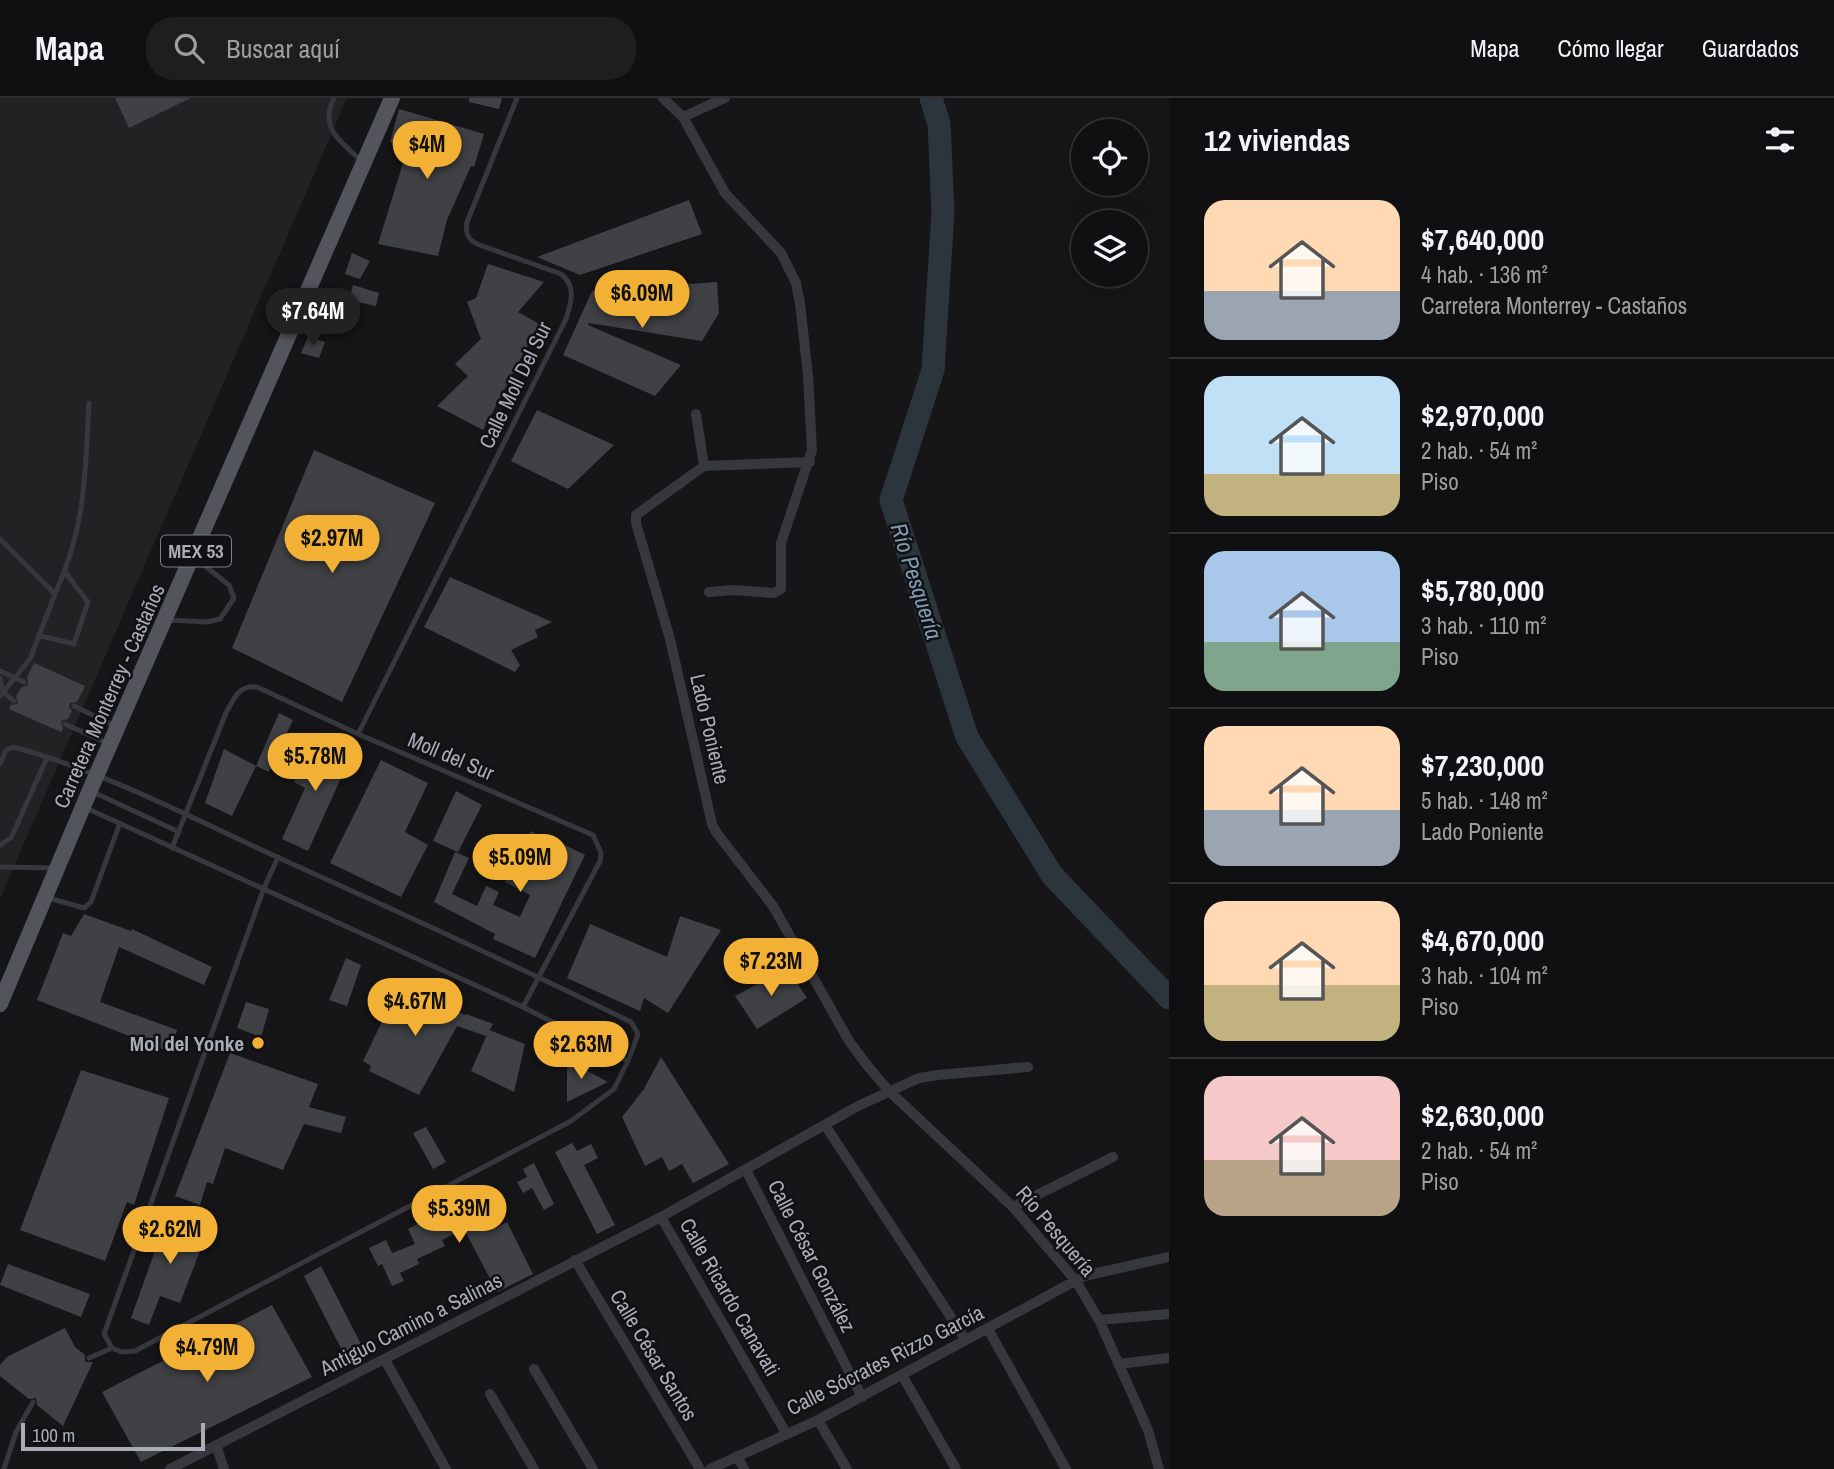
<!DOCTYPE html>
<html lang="es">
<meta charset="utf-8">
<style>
:root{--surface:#101012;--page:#1e1e20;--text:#f1f3f6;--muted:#9c9d9f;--line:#303032;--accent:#f2b134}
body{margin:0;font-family:"Archivo Narrow",sans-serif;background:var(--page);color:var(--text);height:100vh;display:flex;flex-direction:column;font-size:26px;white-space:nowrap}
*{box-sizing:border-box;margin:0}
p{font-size:23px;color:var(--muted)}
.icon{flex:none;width:38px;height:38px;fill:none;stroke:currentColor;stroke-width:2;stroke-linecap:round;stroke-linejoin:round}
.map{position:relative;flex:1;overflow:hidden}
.details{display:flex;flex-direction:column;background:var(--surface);width:665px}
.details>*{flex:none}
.tools{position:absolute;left:1071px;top:21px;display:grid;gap:14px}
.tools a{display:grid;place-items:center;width:77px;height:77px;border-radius:50%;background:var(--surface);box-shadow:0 7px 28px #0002,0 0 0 2px var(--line);font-size:35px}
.scale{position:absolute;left:21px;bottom:18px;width:184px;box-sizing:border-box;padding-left:7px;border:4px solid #a8adb8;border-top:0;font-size:19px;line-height:24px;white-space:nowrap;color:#a8adb8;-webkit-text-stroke:5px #111113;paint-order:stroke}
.price{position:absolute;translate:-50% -60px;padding:0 16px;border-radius:24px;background:var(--accent);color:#111;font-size:23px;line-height:46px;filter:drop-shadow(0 2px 4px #0008)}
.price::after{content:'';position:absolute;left:50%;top:42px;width:21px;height:16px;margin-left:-10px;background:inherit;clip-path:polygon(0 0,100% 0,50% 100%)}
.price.current{background:#222;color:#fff}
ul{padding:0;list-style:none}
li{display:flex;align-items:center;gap:21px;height:175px;padding:0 35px}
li+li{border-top:2px solid var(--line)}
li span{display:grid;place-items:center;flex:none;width:196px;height:140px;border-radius:21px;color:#555}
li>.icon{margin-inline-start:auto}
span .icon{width:84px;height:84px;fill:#fffc;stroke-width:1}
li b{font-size:30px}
h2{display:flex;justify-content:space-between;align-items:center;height:84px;padding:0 35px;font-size:30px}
header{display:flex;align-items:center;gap:42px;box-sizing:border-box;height:98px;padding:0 35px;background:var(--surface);border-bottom:2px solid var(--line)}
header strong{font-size:33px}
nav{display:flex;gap:38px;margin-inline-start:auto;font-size:24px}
.search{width:490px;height:63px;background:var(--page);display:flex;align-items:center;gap:18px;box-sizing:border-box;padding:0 24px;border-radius:28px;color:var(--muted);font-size:26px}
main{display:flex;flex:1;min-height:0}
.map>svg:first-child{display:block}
.built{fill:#222225}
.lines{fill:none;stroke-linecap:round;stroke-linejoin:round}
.river{stroke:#2c353c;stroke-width:23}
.building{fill:#404145}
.lane{stroke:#37383d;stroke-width:5}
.street{stroke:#37383d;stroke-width:10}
.primary{stroke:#53555c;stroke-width:16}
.poi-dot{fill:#f2b134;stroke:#111113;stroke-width:2.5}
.labels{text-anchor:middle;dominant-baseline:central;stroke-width:5;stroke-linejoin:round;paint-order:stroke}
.shield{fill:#111113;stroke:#7b7e86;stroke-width:2}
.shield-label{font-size:19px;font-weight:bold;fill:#a8adb8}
.street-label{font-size:21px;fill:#a8adb8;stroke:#111113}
.poi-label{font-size:21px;font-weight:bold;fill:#a8adb8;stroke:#111113;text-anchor:end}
.water-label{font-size:23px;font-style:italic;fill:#7f9bb3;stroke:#111113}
</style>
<header>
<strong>Mapa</strong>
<div class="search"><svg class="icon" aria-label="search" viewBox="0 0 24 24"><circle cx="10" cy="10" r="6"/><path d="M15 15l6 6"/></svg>Buscar aquí</div>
<nav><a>Mapa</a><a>Cómo llegar</a><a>Guardados</a></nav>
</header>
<main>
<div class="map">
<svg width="1169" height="1371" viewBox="0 0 1169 1371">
<rect width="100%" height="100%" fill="#161618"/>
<path class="built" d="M0,0H347L0,801Z"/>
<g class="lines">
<path class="river" d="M931,0L939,26L943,114L933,272L891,402L967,639L1052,777L1169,900"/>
</g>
<path class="building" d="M115,0H191L129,30Z
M469,0H502L499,11L469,4Z
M399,11L484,36L474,69L471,68L447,122L438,158L378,146L408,49L390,44Z
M689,102L702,136L580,177L537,159Z
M352,155L370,163L360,181L345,176Z
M488,166L544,184L518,214L539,226L483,332L437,308L468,278L455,266L481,241L467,204L476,200Z
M717,184L719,215L702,243L589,225L588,227L681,267L655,298L563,257L592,193Z
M353,187L379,195L376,208L349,202Z
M308,239L325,244L319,260L301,255Z
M537,312L614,347L568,391L511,363Z
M314,352L435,405L342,604L232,550Z
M450,479L552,524L535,532L538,539L511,552L520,567L515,574L424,529Z
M34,565L85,588L77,604L70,605L69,609L72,613L68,621L61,623L63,631L61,634L9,611L11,607L18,606L16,598L22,589L28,587L27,579Z
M279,615L293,622L269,674L256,668Z
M314,642L350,660L308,753L282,741L305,690L294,684Z
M224,651L256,668L232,718L205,705Z
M381,662L428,685L405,734L428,747L401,799L330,765Z
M456,693L482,707L458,754L433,743Z
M531,733L546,742L548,739L585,757L535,860L493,841L495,836L434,804L455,754L469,760L452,796L477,808L486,788L499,794L493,807L520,819L530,797L505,784Z
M84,816L131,833L132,831L212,869L204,887L119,849L100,904L177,932L170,954L37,902L63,835L71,838Z
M680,818L721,832L668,915L644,900L640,913L567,880L590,826L667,859Z
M346,860L361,867L347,908L329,902Z
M787,870L807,900L757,931L735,898Z
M400,886L465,917L466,916L493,926L486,938L457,928L419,997L369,973L371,968L363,963Z
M246,904L269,911L261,939L237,930Z
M489,932L525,946L514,994L471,973Z
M230,955L318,986L309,1009L346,1019L341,1035L304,1026L283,1072L225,1050L213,1086L207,1084L200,1107L175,1098Z
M661,959L729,1066L693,1085L682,1066L669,1073L662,1059L645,1068L622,1019L644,991Z
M567,962L608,984L567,1004Z
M81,972L169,1000L134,1107L127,1104L105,1163L20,1132Z
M426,1029L446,1064L433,1071L413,1035Z
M572,1045L577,1053L591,1046L598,1060L584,1067L615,1127L597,1136L555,1054Z
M534,1065L554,1106L544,1112L532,1090L523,1095L517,1084L527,1079L523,1071Z
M472,1097L490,1133L507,1124L533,1176L497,1194L464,1131L442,1142L445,1148L417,1161L419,1166L400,1175L404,1183L392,1188L382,1166L378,1168L369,1150L386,1142L392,1155L415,1146L408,1131Z
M168,1116L208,1132L180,1205L160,1198L149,1227L131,1220Z
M8,1166L90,1196L81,1219L0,1187Z
M321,1168L364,1252L346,1260L304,1178Z
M272,1207L312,1279L141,1364L102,1294Z
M65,1230L75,1249L85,1257V1264H93L63,1328L37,1307L36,1300L29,1301L0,1278V1267L7,1259Z"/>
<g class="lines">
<path class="lane" d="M334,0C319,31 340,42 361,63
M0,441L55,496L30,561L0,598
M55,496C86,428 85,378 89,305
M169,522L207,524L220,521L234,500L229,487L195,460
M41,538L74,546L88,504L65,474
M0,573L24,584
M0,580L3,594L14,603
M74,608L115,628
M65,626L107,645
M358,636L566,221C571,204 577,189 561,176L477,146C467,141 465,134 467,124L517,0
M0,666L6,652L14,649C107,675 192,720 279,760C397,813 515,867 631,924L638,936L628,963L614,991L571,1023L135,1253L122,1254L112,1250L104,1236L264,790L278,759
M93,694L179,734
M86,710L523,909L628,963
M0,747L11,740L47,660
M172,750L226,615C234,601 238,587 257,589L358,636L593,737L601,755L600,763L523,909
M0,769L54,770
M49,800L84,810L91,804L120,725
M89,1260L112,1250
M4,1371L16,1334L33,1304"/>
<path class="street" d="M663,0L683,19L725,95L781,155L796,185L800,205L808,278L812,352L781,445V491L774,495L733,492L709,494
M683,19L725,0
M696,316L704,368
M810,364L704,368L636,417V425L670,541L712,726L716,734L773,808L849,943L866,966L889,993L1013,1109L1076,1183L1099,1222L1133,1298L1148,1332L1159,1371
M825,1027L966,1242
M746,1072L862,1299
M1013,1109L1113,1059
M661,1119L786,1335
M575,1162L700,1371
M1099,1222L1169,1216
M988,1231L1066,1371
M385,1262L446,1371
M1118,1266L1169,1260
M534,1271L593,1371
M902,1277L956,1371
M490,1296L534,1371
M818,1322L847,1371
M216,1347L224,1371
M737,1358L744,1371
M170,1371L661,1119L858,1008L919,980L938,977L1028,969
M710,1371L818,1322L1084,1178L1169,1159"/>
<path class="primary" d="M0,906L90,692L392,0"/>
</g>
<circle class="poi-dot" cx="258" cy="945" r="7"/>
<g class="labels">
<rect class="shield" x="161" y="437.5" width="70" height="31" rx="5"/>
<g class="shield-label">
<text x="196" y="453">MEX 53</text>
</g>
<g class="street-label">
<text transform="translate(515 287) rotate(-64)">Calle Moll Del Sur</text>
<text transform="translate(109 598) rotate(-66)">Carretera Monterrey - Castaños</text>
<text transform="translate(710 631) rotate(77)">Lado Poniente</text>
<text transform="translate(451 658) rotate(23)">Moll del Sur</text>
<text transform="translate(1056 1133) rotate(50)">Río Pesquería</text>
<text transform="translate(812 1158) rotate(63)">Calle César González</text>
<text transform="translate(730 1199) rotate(60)">Calle Ricardo Canavati</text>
<text transform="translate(411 1226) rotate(-27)">Antiguo Camino a Salinas</text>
<text transform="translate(654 1257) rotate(59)">Calle César Santos</text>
<text transform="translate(885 1262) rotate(-27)">Calle Sócrates Rizzo García</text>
</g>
<g class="poi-label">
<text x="244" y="945">Mol del Yonke</text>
</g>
<g class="water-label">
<text transform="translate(917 483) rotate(72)">Río Pesquería</text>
</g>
</g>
</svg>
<div class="tools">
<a><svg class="icon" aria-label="locate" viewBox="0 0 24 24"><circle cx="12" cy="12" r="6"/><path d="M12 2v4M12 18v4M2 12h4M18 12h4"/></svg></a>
<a><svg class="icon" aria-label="layers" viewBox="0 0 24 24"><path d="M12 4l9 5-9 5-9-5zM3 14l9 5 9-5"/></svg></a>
</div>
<div class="scale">100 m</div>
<b class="price" style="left:427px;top:83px">$4M</b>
<b class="price" style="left:642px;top:232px">$6.09M</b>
<b class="price current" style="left:313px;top:250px">$7.64M</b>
<b class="price" style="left:332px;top:477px">$2.97M</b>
<b class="price" style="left:315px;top:695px">$5.78M</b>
<b class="price" style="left:520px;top:796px">$5.09M</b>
<b class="price" style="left:771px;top:900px">$7.23M</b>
<b class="price" style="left:415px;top:940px">$4.67M</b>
<b class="price" style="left:581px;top:983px">$2.63M</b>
<b class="price" style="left:459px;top:1147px">$5.39M</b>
<b class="price" style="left:170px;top:1168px">$2.62M</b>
<b class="price" style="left:207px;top:1286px">$4.79M</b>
</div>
<section class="details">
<h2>12 viviendas<svg class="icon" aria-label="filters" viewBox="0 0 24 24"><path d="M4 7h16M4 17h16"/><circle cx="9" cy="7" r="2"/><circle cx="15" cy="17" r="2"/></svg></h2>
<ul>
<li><span style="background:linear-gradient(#ffd9b3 65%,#9aa5b1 0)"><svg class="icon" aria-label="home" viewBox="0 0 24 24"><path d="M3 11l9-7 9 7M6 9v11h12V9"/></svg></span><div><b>$7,640,000</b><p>4 hab. · 136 m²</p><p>Carretera Monterrey - Castaños</p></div></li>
<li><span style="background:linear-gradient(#bfe0f5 70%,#c2b280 0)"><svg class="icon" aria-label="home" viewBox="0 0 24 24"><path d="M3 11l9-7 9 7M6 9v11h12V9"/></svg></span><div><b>$2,970,000</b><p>2 hab. · 54 m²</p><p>Piso</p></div></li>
<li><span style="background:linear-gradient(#a9c7e8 65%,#7fa58c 0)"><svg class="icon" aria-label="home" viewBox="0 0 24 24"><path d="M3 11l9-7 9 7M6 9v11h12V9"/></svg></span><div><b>$5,780,000</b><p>3 hab. · 110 m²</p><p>Piso</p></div></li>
<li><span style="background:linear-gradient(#ffd9b3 60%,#9aa5b1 0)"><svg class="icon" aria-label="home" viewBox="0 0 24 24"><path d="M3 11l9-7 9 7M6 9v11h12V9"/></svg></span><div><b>$7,230,000</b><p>5 hab. · 148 m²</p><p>Lado Poniente</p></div></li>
<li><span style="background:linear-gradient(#ffd9b3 60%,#c2b280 0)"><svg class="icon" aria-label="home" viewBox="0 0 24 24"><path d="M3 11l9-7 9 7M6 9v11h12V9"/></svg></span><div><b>$4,670,000</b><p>3 hab. · 104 m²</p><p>Piso</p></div></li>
<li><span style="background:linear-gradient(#f6c9c9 60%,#b9a48a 0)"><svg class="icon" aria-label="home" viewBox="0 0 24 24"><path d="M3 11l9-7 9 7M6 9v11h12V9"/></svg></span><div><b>$2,630,000</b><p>2 hab. · 54 m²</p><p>Piso</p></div></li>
</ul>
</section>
</main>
